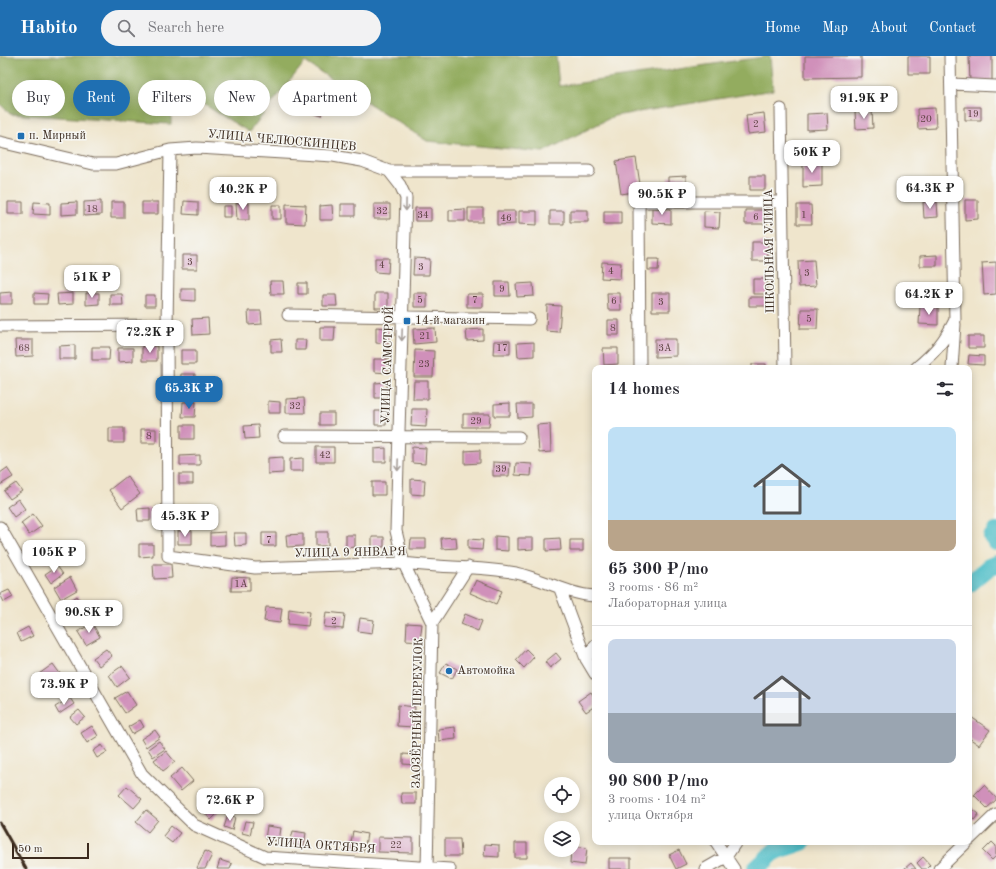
<!DOCTYPE html>
<meta charset="utf-8">
<style>
:root{--surface:#fff;--page:#f2f2f3;--text:#2b2b33;--muted:#7c7c81;--line:#e1e1e2;--accent:#1f6fb2}
body{margin:0;font-family:"Old Standard TT",serif;background:var(--page);color:var(--text);height:100vh;display:flex;flex-direction:column;font-size:15px;white-space:nowrap}
*{box-sizing:border-box;margin:0}
p{font-size:13px;color:var(--muted)}
.icon{flex:none;width:22px;height:22px;fill:none;stroke:currentColor;stroke-width:2;stroke-linecap:round;stroke-linejoin:round}
.map{position:relative;flex:1;overflow:hidden}
.panel{position:absolute;left:592px;top:309px;width:380px;height:480px;display:flex;flex-direction:column;background:var(--surface);border-radius:8px;box-shadow:0 2px 10px #0003}
.panel>*{flex:none}
.banner{position:absolute;left:12px;top:24px;width:380px;height:36px;display:flex;gap:8px}
.buttons{position:absolute;left:544px;top:721px;display:grid;gap:8px}
.buttons a{display:grid;place-items:center;width:36px;height:36px;border-radius:50%;background:var(--surface);box-shadow:0 2px 10px #0003;font-size:20px}
.scale{position:absolute;left:12px;bottom:10px;width:77px;box-sizing:border-box;padding-left:4px;border:2px solid #3b2a1e;border-top:0;font-size:11px;line-height:14px;white-space:nowrap;color:#3b2a1e;-webkit-text-stroke:3px #f6f6f2;paint-order:stroke}
.price{position:absolute;translate:-50% -34px;padding:0 9px;border-radius:8px;background:#fff;color:#222;font-size:13px;line-height:26px;filter:drop-shadow(0 1px 2px #0008)}
.price::after{content:'';position:absolute;left:50%;top:24px;width:12px;height:9px;margin-left:-6px;background:inherit;clip-path:polygon(0 0,100% 0,50% 100%)}
.price.selected{background:var(--accent);color:#fff}
ul{padding:0;list-style:none}
li{display:grid;align-content:center;gap:8px;height:212px;padding:0 16px}
li+li{border-top:1px solid var(--line)}
li span{display:grid;place-items:center;height:124px;border-radius:8px;color:#555}
li>.icon{margin-inline-start:auto}
span .icon{width:72px;height:72px;fill:#fffc;stroke-width:1}
li b{font-size:17px}
h2{display:flex;justify-content:space-between;align-items:center;height:48px;padding:0 16px;font-size:17px}
.chip{padding:0 14px;border-radius:18px;background:var(--surface);box-shadow:0 2px 10px #0003;font-size:14px;line-height:36px}
.chip.selected{background:var(--accent);color:#fff}
header{display:flex;align-items:center;gap:24px;box-sizing:border-box;height:56px;padding:0 20px;background:var(--accent);color:#fff}
header strong{font-size:19px}
nav{display:flex;gap:22px;margin-inline-start:auto;font-size:14px}
.search{width:280px;height:36px;background:var(--page);display:flex;align-items:center;gap:10px;box-sizing:border-box;padding:0 14px;border-radius:22px;color:var(--muted);font-size:15px}
.map>svg:first-child{display:block}
.forest{fill:#93ac5f;stroke:#676b3e}
.lines{fill:none;stroke-linecap:round;stroke-linejoin:round}
.river{stroke:#53c0c9;stroke-width:18}
.building{fill:#d090ba}
.minor-casing{stroke:#7a6b5b;stroke-width:13}
.minor{stroke:#fff;stroke-width:11}
.rail{stroke:#3b2a1e;stroke-width:3}
.oneway{stroke:#a79f9a}
.poi-dot{fill:#1f6fb2;stroke:#f6f6f2;stroke-width:1.5}
.labels{text-anchor:middle;dominant-baseline:central;stroke-width:3;stroke-linejoin:round;paint-order:stroke}
.number-label{font-size:10px;fill:#604445}
.poi-label{font-size:12px;fill:#3b2a1e;stroke:#f6f6f2;text-anchor:start}
.street-label{font-size:12px;fill:#3b2a1e;stroke:#f6f6f2}
</style>
<header>
<strong>Habito</strong>
<div class="search"><svg class="icon" aria-label="search" viewBox="0 0 24 24"><circle cx="10" cy="10" r="6"/><path d="M15 15l6 6"/></svg>Search here</div>
<nav><a>Home</a><a>Map</a><a>About</a><a>Contact</a></nav>
</header>
<div class="map">
<svg width="996" height="813" viewBox="0 0 996 813">
<rect width="100%" height="100%" fill="#f6f6f2"/>
<filter id="ink" filterUnits="userSpaceOnUse"><feTurbulence type="fractalNoise" baseFrequency=".025" numOctaves="2"/><feDisplacementMap in="SourceGraphic" scale="8" xChannelSelector="R" yChannelSelector="G"/><feConvolveMatrix kernelMatrix="1 2 1 2 8 2 1 2 1" color-interpolation-filters="sRGB"/></filter>
<filter id="wash" filterUnits="userSpaceOnUse"><feTurbulence type="fractalNoise" baseFrequency=".012" numOctaves="4" result="noise"/><feDisplacementMap in="SourceGraphic" scale="16" xChannelSelector="R" yChannelSelector="G"/><feGaussianBlur stdDeviation="0.9" result="paint"/><feColorMatrix in="noise" values="0 0 0 0 0 0 0 0 0 0 0 0 0 0 0 0 0 1.4 0 .05"/><feComposite in="paint" operator="in"/></filter>
<g filter="url(#wash)">
<rect width="100%" height="100%" fill="#efe5cc"/>
<path class="forest" d="M0,0H556L559,30L770,0L773,34L614,60L543,96L427,85L305,6L249,76L171,28V68L10,58L0,48Z"/>
<g class="lines">
<path class="river" d="M996,476L992,481L996,486
M969,528L989,511L996,508
M756,813L775,795L802,786"/>
</g>
<g id="blocks">
<path class="building" d="M805,0H861V21L805,22Z
M908,0H930V18H908Z
M969,0H992V25L970,26Z
M316,36L328,40L322,60L309,56Z
M965,51H981V64H965Z
M935,52L936,72L918,73L917,53Z
M872,54L873,72L856,73L855,55Z
M764,57L766,76L748,78L746,59Z
M827,57L828,73L807,74V58Z
M636,102L641,135L621,138L616,105Z
M803,106H822V130L803,131Z
M686,120V135H668V121Z
M750,120H765V134H750Z
M965,144H978V163L965,164Z
M101,145V159L84,160V146Z
M184,145L198,146V159L183,158Z
M8,146H23V158H8Z
M34,146L50,147V159L33,158Z
M77,146V158L61,159V147Z
M111,146H124V162H111Z
M142,146H158V158H142Z
M923,146H937L938,161L924,162Z
M236,147H249V164H237Z
M286,148L306,149L305,168L286,167Z
M341,148H355V160H341Z
M374,148H390V163H374Z
M272,149H281V163H272Z
M332,149L333,164H320V150Z
M797,149H811L812,168H797Z
M223,150H231V161H223Z
M415,152H431V165H415Z
M468,152H483V166H468Z
M652,152L671,153V168L652,167Z
M465,153V165H449V154Z
M570,154H588V166H570Z
M745,154H767V168H745Z
M497,155H515V168L497,169Z
M519,155H537V169L519,168Z
M550,155H564V168H550Z
M604,155H621V168H604Z
M704,155L720,156L719,172L704,171Z
M752,186H768V205H752Z
M182,199H197V213H182Z
M937,199V210H920V200Z
M375,202H389L388,217L375,216Z
M414,202L430,203L429,219H413Z
M648,203H659L658,214H648Z
M814,204L816,230L799,231L798,205Z
M602,206L621,207L620,223L601,222Z
M996,206V238L984,239L982,207Z
M753,223H767V238H753Z
M270,225H283L284,238H271Z
M495,226H509L510,240H495Z
M298,227H307V238H298Z
M533,227L534,240L517,241L516,228Z
M181,233H195V245L181,244Z
M12,236V248H0V237Z
M34,237L48,238L47,248H34Z
M73,237V248L58,249L57,238Z
M86,237H99V248L86,249Z
M375,237H388V252H375Z
M414,237H427V251H414Z
M607,237H620L621,254H608Z
M652,237H670V255H652Z
M110,238H122L123,249H110Z
M467,238H483V251H467Z
M145,239H155V250H145Z
M323,239H336L337,250H323Z
M749,241H767V250H749Z
M547,249L561,250L559,276L546,275Z
M920,250L938,251V269L919,268Z
M801,253H818L817,273H800Z
M248,255H261L262,268L249,269Z
M208,262L209,278L193,279L192,263Z
M608,264H619V279H608Z
M320,271H335L334,285H320Z
M376,271L388,272V288L376,287Z
M435,272L436,286L414,288L413,273Z
M483,273V284L467,285L466,274Z
M968,280H984V292H968Z
M281,283L282,296H271V284Z
M655,283H676V300L655,301Z
M15,284H33V300L16,301Z
M295,284H306L305,294H295Z
M494,285H510V298H493Z
M534,286V300L518,301L517,287Z
M75,289V303H59V290Z
M142,290H157V305H142Z
M92,291H110L109,304H92Z
M118,292H133V305L118,306Z
M603,292H618V308L604,309Z
M181,294H196V308H181Z
M415,294L434,295L433,321H414Z
M969,299L984,300V309L968,308Z
M374,303H388V317L374,316Z
M752,308H766V312H752Z
M181,318H195L194,332H180Z
M414,325H428V343H413Z
M387,326V342H375V327Z
M304,342L305,357H286V343Z
M268,345L280,346V357H268Z
M183,346H196L195,361H182Z
M510,347V360H494V348Z
M517,348H532V361L518,362Z
M412,353H427L426,371L411,370Z
M375,355H387L386,369H375Z
M320,357H334V369H320Z
M463,358H490L489,371H463Z
M550,368L551,396L539,397L537,369Z
M181,369H194V383H181Z
M258,369L259,382L245,383L244,370Z
M109,372H124V387H109Z
M141,373H156V387H141Z
M316,391H334V406H316Z
M412,391L426,392L425,408L412,407Z
M386,392V406H374V393Z
M480,394V407L465,408V395Z
M200,399V409H180V400Z
M283,401V417L268,418V402Z
M303,402V415H290V403Z
M493,406L510,407L509,420H493Z
M516,407L532,408L531,420L515,419Z
M7,412L13,421L0,429V417Z
M179,418H193V428H179Z
M127,420L140,438L122,452L109,434Z
M411,423L425,424L424,439L411,438Z
M372,426H385V439H372Z
M16,427L22,435L10,443L4,435Z
M18,443L25,453L14,461L7,451Z
M150,452V465H138L137,453Z
M33,458L42,470L29,479L21,467Z
M178,475H192V488H178Z
M225,476V489L210,490V477Z
M316,476H328V490H316Z
M234,477H246V489L235,490Z
M262,477H276V490H262Z
M303,478V490L287,491L286,479Z
M346,479H355V491L346,492Z
M495,480L508,481V495L495,494Z
M372,481H384V491H372Z
M456,481L457,492L442,493L441,482Z
M518,482H533V493L518,494Z
M560,482L561,494L546,495V483Z
M411,483H426V493H410Z
M468,483L483,484L482,494L468,493Z
M570,484H583V495H570Z
M139,488H153V500L139,501Z
M47,489L55,501L46,507L38,494Z
M153,508H171L172,522L154,523Z
M57,510L63,518L51,527L45,518Z
M70,521L77,534L61,543L54,531Z
M232,521L250,522V535H231Z
M476,524L502,535L496,548L470,537Z
M9,534L13,541L4,546L0,538Z
M77,540L83,549L69,559L63,550Z
M266,551L282,552L280,567L264,565Z
M289,553L310,556L308,570L288,568Z
M326,556L345,558L343,573L324,571Z
M465,558L482,565L478,575L461,568Z
M360,562L374,564L372,577L358,575Z
M92,567L100,581L86,589L78,576Z
M407,567L422,568L420,585L406,584Z
M28,571L33,580L21,586L17,577Z
M106,593L112,600L99,610L93,602Z
M526,593L534,601L524,612L516,604Z
M556,597L561,603L550,612L545,606Z
M446,607L457,613L452,623L440,617Z
M53,608L61,619L47,629L39,618Z
M122,610L130,621L117,631L109,619Z
M127,635L136,649L125,657L115,642Z
M591,636L595,642V650L586,656L578,645Z
M70,642L74,648L59,658L55,651Z
M398,649L415,651L414,671L397,670Z
M79,654L85,661L76,668L70,661Z
M971,661L990,674L979,689L969,682V664Z
M140,664L144,671L132,678L128,671Z
M92,670L98,680L87,687L81,677Z
M455,671L456,683L439,685L438,673Z
M155,674L160,681L146,691L141,683Z
M159,685L165,693L153,701L148,693Z
M102,689L107,696L97,702L93,695Z
M166,695L175,706L163,715L154,704Z
M403,698L417,699V709L403,708Z
M182,712L193,725L181,735L170,722Z
M984,729L996,742V744L987,752L974,739Z
M127,730L142,743L134,752L119,739Z
M401,737H416V748H402Z
M209,741L221,754L211,764L199,750Z
M969,750L979,758L974,764L969,760Z
M146,754L158,764L148,776L136,766Z
M228,759L235,761L232,774L224,771Z
M245,765L253,766L250,779L242,777Z
M171,770L180,777L172,787L163,780Z
M267,770L281,772L279,785L265,783Z
M293,775L306,777L304,790L290,788Z
M353,775L367,778L364,795L350,792Z
M378,781L413,782V797L378,796Z
M445,783H460L461,800H445Z
M992,786L996,790V800L992,804L983,795Z
M515,787H527V802H515Z
M485,788L499,789V801L484,800Z
M573,790L587,792L585,809L570,807L571,794H573Z
M679,794L686,808L676,813L669,799Z
M205,795L212,799L205,813H199L197,812Z
M923,801L930,809L926,813H922L917,807Z
M609,802H631V813H609Z
M220,804L232,808L230,813H217Z
M911,807L916,813H904Z"/>
</g>
</g>
<g filter="url(#ink)">
<use href="#blocks" fill-opacity="0" stroke="#7a6b5b" stroke-width="1"/>
<g class="lines">
<defs>
<path id="minor" d="M951,28L996,30
M781,53L785,312
M0,86L93,108H116L170,94L197,92L333,100L362,105L389,115H589
M170,94L167,269L168,500L255,512L403,507C441,512 479,510 516,517C543,523 567,538 595,540
M389,115L400,129L406,142L396,475L404,508L432,567L427,813
M288,259L529,263
M0,270L167,269
M640,312L639,146H782
M916,312C935,296 944,286 955,264L950,0
M952,312L955,268
M284,380L519,381
M0,471L142,718L194,769L265,801L450,813
M560,533L586,603L595,618
M432,567L468,511
M586,603L595,589
M969,784L996,758
M716,786L734,813
M705,813L726,801L736,786
M939,813L967,786"/>
</defs>
<use href="#minor" class="minor-casing"/>
<use href="#minor" class="minor"/>
<path class="rail" d="M0,767L26,813"/>
</g>
<defs><path id="oneway-shaft" d="M-6 0H5M1.5-3L5.5 0L1.5 3" fill="none" stroke-width="1.6" stroke-linecap="round" stroke-linejoin="round"/></defs>
<g class="oneway">
<use href="#oneway-shaft" transform="translate(406 149) rotate(91)"/>
<use href="#oneway-shaft" transform="translate(402 279) rotate(92)"/>
<use href="#oneway-shaft" transform="translate(398 409) rotate(92)"/>
</g>
</g>
<g class="poi-dot">
<rect x="17" y="76" width="8" height="8" rx="2"/>
<rect x="403" y="261" width="8" height="8" rx="2"/>
<circle cx="449" cy="615" r="4"/>
</g>
<g class="labels">
<g class="number-label">
<text x="973" y="58">19</text>
<text x="926" y="63">20</text>
<text x="756" y="68">2</text>
<text x="92" y="153">18</text>
<text x="382" y="155">32</text>
<text x="423" y="159">34</text>
<text x="804" y="159">1</text>
<text x="756" y="161">6</text>
<text x="506" y="162">46</text>
<text x="190" y="206">3</text>
<text x="382" y="209">4</text>
<text x="421" y="211">3</text>
<text x="611" y="215">4</text>
<text x="807" y="217">3</text>
<text x="502" y="233">9</text>
<text x="420" y="244">5</text>
<text x="475" y="244">7</text>
<text x="614" y="245">6</text>
<text x="661" y="246">3</text>
<text x="809" y="263">5</text>
<text x="613" y="272">8</text>
<text x="425" y="280">21</text>
<text x="24" y="292">68</text>
<text x="502" y="292">17</text>
<text x="665" y="292">3А</text>
<text x="424" y="308">23</text>
<text x="295" y="350">32</text>
<text x="476" y="365">29</text>
<text x="149" y="380">8</text>
<text x="325" y="399">42</text>
<text x="501" y="413">39</text>
<text x="269" y="484">7</text>
<text x="241" y="528">1А</text>
<text x="334" y="565">2</text>
<text x="396" y="789">22</text>
</g>
<g class="poi-label">
<text x="29" y="80">п. Мирный</text>
<text x="415" y="265">14-й магазин</text>
<text x="457" y="615">Автомойка</text>
</g>
<g class="street-label">
<text transform="translate(282 85) rotate(5)">УЛИЦА ЧЕЛЮСКИНЦЕВ</text>
<text transform="translate(770 195) rotate(-91)">ШКОЛЬНАЯ УЛИЦА</text>
<text transform="translate(388 309) rotate(-88)">УЛИЦА САМСТРОЙ</text>
<text transform="translate(350 497) rotate(-1)">УЛИЦА 9 ЯНВАРЯ</text>
<text transform="translate(418 657) rotate(-89)">ЗАОЗЁРНЫЙ ПЕРЕУЛОК</text>
<text transform="translate(321 790) rotate(4)">УЛИЦА ОКТЯБРЯ</text>
</g>
</g>
</svg>
<div class="buttons">
<a><svg class="icon" aria-label="locate" viewBox="0 0 24 24"><circle cx="12" cy="12" r="6"/><path d="M12 2v4M12 18v4M2 12h4M18 12h4"/></svg></a>
<a><svg class="icon" aria-label="layers" viewBox="0 0 24 24"><path d="M12 4l9 5-9 5-9-5zM3 14l9 5 9-5"/></svg></a>
</div>
<div class="scale">50 m</div>
<b class="price" style="left:864px;top:64px">91.9K ₽</b>
<b class="price" style="left:812px;top:118px">50K ₽</b>
<b class="price" style="left:930px;top:154px">64.3K ₽</b>
<b class="price" style="left:243px;top:155px">40.2K ₽</b>
<b class="price" style="left:662px;top:160px">90.5K ₽</b>
<b class="price" style="left:92px;top:243px">51K ₽</b>
<b class="price" style="left:929px;top:260px">64.2K ₽</b>
<b class="price" style="left:150px;top:298px">72.2K ₽</b>
<b class="price selected" style="left:189px;top:354px">65.3K ₽</b>
<b class="price" style="left:185px;top:482px">45.3K ₽</b>
<b class="price" style="left:54px;top:518px">105K ₽</b>
<b class="price" style="left:89px;top:578px">90.8K ₽</b>
<b class="price" style="left:64px;top:650px">73.9K ₽</b>
<b class="price" style="left:230px;top:766px">72.6K ₽</b>
<div class="banner">
<a class="chip">Buy</a>
<a class="chip selected">Rent</a>
<a class="chip">Filters</a>
<a class="chip">New</a>
<a class="chip">Apartment</a>
</div>
<section class="panel">
<h2>14 homes<svg class="icon" aria-label="filters" viewBox="0 0 24 24"><path d="M4 7h16M4 17h16"/><circle cx="9" cy="7" r="2"/><circle cx="15" cy="17" r="2"/></svg></h2>
<ul>
<li><span style="background:linear-gradient(#bfe0f5 75%,#b9a48a 0)"><svg class="icon" aria-label="home" viewBox="0 0 24 24"><path d="M3 11l9-7 9 7M6 9v11h12V9"/></svg></span><div><b>65 300 ₽/mo</b><p>3 rooms · 86 m²</p><p>Лабораторная улица</p></div></li>
<li><span style="background:linear-gradient(#c9d6e8 60%,#9aa5b1 0)"><svg class="icon" aria-label="home" viewBox="0 0 24 24"><path d="M3 11l9-7 9 7M6 9v11h12V9"/></svg></span><div><b>90 800 ₽/mo</b><p>3 rooms · 104 m²</p><p>улица Октября</p></div></li>
</ul>
</section>
</div>
